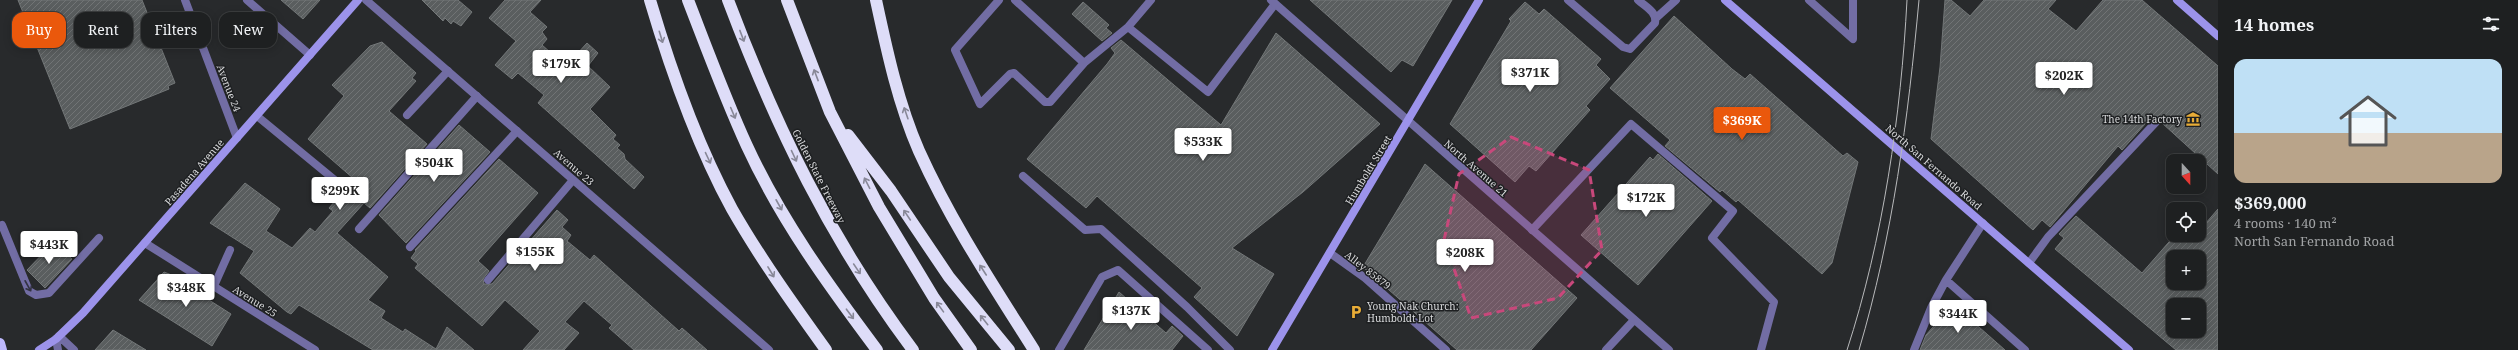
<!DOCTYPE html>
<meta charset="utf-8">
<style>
:root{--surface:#1e2021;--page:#26282a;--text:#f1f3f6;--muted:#a1a3a5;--line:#3c3e3f;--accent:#ea580c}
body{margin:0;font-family:"Noto Serif",serif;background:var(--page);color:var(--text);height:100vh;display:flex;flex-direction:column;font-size:15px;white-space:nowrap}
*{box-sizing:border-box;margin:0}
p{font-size:13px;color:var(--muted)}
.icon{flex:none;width:22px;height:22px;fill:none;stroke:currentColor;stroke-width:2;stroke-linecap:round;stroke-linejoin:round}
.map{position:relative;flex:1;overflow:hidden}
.drawer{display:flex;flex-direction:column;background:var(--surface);width:300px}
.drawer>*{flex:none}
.top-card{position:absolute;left:12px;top:12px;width:380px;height:36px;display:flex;gap:8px}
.needle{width:26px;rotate:159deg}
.tools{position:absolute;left:2166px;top:154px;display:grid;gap:8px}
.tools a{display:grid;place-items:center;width:40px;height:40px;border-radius:8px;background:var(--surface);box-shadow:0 2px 10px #0003,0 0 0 1px var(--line);font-size:20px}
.price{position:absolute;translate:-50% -34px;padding:0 9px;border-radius:4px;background:#fff;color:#222;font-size:13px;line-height:26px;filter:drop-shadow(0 1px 2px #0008)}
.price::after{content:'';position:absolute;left:50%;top:24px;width:12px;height:9px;margin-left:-6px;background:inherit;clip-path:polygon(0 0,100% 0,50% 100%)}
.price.on{background:var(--accent);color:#fff}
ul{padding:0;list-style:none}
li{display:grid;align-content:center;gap:8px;height:212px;padding:0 16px}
li span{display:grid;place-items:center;height:124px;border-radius:12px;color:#555}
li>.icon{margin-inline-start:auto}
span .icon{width:72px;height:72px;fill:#fffc;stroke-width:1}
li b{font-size:17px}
h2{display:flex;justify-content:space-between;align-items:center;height:48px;padding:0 16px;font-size:17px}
.pill{padding:0 14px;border-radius:12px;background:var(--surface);box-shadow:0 2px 10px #0003,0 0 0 1px var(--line);font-size:14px;line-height:36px}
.pill.on{background:var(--accent);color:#fff}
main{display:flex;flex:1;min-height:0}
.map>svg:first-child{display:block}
.building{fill:url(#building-hatch);stroke:#737778;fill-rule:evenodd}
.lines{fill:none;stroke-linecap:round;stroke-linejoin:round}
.lane{stroke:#726da4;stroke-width:8}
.street{stroke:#726da4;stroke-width:8}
.secondary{stroke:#9c93eb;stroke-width:8}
.primary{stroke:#bdb8fd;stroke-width:10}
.highway{stroke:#deddf8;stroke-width:12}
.tram{stroke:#b9babc;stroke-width:1}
.oneway{stroke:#888898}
.oneway2{stroke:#333342}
.marked{fill:#c8487b;fill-opacity:0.2;stroke:#c8487b;stroke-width:3;stroke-dasharray:8 5;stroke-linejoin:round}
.labels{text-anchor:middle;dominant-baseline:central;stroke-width:3;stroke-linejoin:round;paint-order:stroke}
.street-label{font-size:10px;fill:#d8d9db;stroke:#1e2022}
.poi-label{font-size:10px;fill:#d8d9db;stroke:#1e2022;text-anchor:end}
</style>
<main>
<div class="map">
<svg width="2218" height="350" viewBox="0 0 2218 350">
<defs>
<pattern id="building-hatch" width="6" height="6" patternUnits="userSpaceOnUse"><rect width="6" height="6" fill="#5a5e5f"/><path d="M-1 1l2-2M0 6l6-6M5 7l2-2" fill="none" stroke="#717475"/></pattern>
</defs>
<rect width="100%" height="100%" fill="#282a2c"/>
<path class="building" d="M18,0H142L175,83L168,86L169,89L70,129Z
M281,0H320L303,19Z
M422,0H458L472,12L461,26L453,21L451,24L445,18L443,21Z
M505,0H541L530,12L547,27L542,32L547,39L542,45L566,66L587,43L598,53L588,66L610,87L590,109L616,135L613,139L620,145L617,148L624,154L625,159L644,177L634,189L538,103L544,95L518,73L512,79L495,65L516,41L489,18Z
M1310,0H1452L1413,66L1402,60L1391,72Z
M1945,0H1951L1970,16L1984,0H2056L2048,9L2076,31L2103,0H2142L2218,66V174L2162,123L2160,117L2153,115L2122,150L2118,146L2050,227L2042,220L2033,230L1931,139L1940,67Z
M1083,2L1109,25L1106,28L1112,33L1102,41L1072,14Z
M1525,2L1539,14L1544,9L1601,59L1596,65L1610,79L1586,106L1590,110L1536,171L1529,166L1515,182L1450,124L1511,21L1509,19Z
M1674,16L1732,69L1745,79L1750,74L1843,156L1847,153L1858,162L1832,263L1822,274L1738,200L1736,202L1722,190L1720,192L1665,146L1670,140L1610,88Z
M1276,33L1380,124L1303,192L1232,248L1274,274L1237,336L1194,297L1202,288L1097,196L1086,208L1027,159L1107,64L1115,53L1111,48L1121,40L1221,125Z
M382,42L416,73L412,78L416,81L389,111L427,144L370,208L364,203L337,233L388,277L368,300L385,311L381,318L403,332L405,329L436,349L447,327L474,350H373L299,305L291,314L287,312L240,273L254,251L210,223L245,183L280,209L266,231L292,248L310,228L315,232L333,211L329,208L354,179L308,139L344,96L332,85L370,46Z
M459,125L490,152L406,243L379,215Z
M1658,154L1712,201L1638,285L1581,235L1650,157L1653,160Z
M499,159L538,193L478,261L489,271L483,279L484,284H492L557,210L568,220L562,227L571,235L567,241L590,260L594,255L679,331L682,328L707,350H634L609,328L612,325L584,301L565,322L579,333L564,350H523L540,331L505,300L482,326L415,268L418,264L411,258L416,251L415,250Z
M1425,164L1577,298L1531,350H1457L1363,267Z
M2218,209V350H2176L2055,249L2064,238L2059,234L2076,216L2142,273L2175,235H2199V231ZM2173,257H2199V283H2173ZM2173,305H2199V331H2173Z
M54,242L72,259L45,288L27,270Z
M164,272L177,277L199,291L198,293L231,314L212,346L139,300Z
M1119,292L1166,333L1172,326L1183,336L1172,350H1084Z
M1953,304L2005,350H1920L1926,335Z
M113,330L146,350H95Z"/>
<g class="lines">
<path class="lane" d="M247,0L310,55
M999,0L955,50L980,104L1010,74L1014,73L1045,102H1050L1084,63L1128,27L1151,0
M1015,0L1084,63
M1568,0L1623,47L1630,49L1655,23C1657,12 1646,7 1638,0
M1809,0L1853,39V0
M1656,18L1676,0
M1128,27L1208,92L1275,4
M407,115L448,71
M257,116L336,181
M1023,176L1085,230L1101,229L1187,307L1230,350
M2,225L29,291L36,295L49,293L99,238
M359,229L477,96
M1532,230L1631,124L1733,211L1712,238L1774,302L1761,350
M410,247L517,131
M1330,253L1365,278L1446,350
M2029,263L2048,237L2157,121
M488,280L573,180
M1946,280L2025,350
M214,286L230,250
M59,336L74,350
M56,339L58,350
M1059,350L1102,277L1118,270L1208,350
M1606,350L1634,320
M1914,350L1931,308L1946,280L1983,223"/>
<path class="street" d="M185,0L237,138
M366,0L769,350
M1271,0L1669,350
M145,243L315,350"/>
<path class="secondary" d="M1725,0L2129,350
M2177,0L2218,36
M39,350L56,339L83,313L358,0
M1272,350L1479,0"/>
<path class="primary" d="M0,343L2,350"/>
<path class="highway" d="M650,0C671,71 696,143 732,209C760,258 793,304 826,350
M688,0C707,49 725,98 747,146C781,220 829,286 877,350
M728,0C776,127 831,241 913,350
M787,0L830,112L879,207L934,298L971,350
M876,0C887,51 898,103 919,151C951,222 993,285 1034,350
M848,135L891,191L949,277L1009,350"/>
<path class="tram" d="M1847,350C1883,240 1901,115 1907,0
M1859,350C1893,235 1908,119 1919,0"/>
</g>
<defs><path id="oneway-shaft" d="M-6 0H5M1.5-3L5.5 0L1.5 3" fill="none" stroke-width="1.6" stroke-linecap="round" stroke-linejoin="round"/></defs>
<g class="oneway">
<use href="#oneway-shaft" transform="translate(742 36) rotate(69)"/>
<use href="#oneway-shaft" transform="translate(661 37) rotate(73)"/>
<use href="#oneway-shaft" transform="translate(816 75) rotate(-111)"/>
<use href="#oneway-shaft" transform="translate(733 113) rotate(67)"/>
<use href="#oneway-shaft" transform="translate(906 113) rotate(-109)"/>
<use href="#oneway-shaft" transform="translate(794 156) rotate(65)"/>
<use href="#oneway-shaft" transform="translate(708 158) rotate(65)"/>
<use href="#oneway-shaft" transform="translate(867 183) rotate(-117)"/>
<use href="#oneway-shaft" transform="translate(779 205) rotate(61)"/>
<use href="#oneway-shaft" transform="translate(907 215) rotate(-124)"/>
<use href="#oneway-shaft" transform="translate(857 269) rotate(56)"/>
<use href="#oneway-shaft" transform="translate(983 270) rotate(-123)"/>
<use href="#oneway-shaft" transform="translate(771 272) rotate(59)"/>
<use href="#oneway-shaft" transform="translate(940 307) rotate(-126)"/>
<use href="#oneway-shaft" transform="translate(850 314) rotate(53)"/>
<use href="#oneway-shaft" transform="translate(984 320) rotate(-129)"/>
</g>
<use class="oneway2" href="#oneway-shaft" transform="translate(28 286) rotate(61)"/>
<path class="marked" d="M1511,137L1589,170L1602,250L1558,298L1471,318L1444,240L1459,174Z"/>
<defs>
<symbol id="museum-bare" viewBox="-9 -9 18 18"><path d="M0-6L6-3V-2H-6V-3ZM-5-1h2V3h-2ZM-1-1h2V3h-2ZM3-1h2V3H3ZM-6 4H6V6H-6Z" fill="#e8ac37" stroke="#1e2022" stroke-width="2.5" paint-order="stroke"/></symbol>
<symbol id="parking-bare" viewBox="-9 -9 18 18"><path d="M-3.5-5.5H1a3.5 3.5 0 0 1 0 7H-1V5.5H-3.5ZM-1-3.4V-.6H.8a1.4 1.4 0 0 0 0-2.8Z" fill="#e8ac37" stroke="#1e2022" stroke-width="2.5" paint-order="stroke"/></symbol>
</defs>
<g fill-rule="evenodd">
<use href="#museum-bare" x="2183" y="109" width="20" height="20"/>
<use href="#parking-bare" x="1346" y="302" width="20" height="20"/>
</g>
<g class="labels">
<g class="street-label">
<text transform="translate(229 88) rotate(69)">Avenue 24</text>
<text transform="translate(574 167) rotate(41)">Avenue 23</text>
<text transform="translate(1934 167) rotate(41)">North San Fernando Road</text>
<text transform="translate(1476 168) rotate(41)">North Avenue 21</text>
<text transform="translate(1368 170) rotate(-59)">Humboldt Street</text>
<text transform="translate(194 172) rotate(-49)">Pasadena Avenue</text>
<text transform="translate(819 176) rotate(63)">Golden State Freeway</text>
<text transform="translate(1368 270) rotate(38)">Alley 85879</text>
<text transform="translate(255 301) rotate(32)">Avenue 25</text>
</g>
<g class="poi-label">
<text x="2182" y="119">The 14th Factory</text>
<text x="1367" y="306" text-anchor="start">Young Nak Church:<tspan x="1367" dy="12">Humboldt Lot</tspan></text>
</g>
</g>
</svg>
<div class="tools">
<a><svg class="needle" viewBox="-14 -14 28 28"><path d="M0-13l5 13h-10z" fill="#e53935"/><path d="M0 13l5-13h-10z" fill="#a1a3a5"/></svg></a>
<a><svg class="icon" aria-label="locate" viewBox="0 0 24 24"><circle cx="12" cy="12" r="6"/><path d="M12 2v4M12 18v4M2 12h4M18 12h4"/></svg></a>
<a>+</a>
<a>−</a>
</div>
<b class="price" style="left:561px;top:84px">$179K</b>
<b class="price" style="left:1530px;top:93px">$371K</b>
<b class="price" style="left:2064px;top:96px">$202K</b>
<b class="price on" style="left:1742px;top:141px">$369K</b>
<b class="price" style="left:1203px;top:162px">$533K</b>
<b class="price" style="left:434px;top:183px">$504K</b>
<b class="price" style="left:340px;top:211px">$299K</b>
<b class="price" style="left:1646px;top:218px">$172K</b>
<b class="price" style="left:49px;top:265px">$443K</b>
<b class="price" style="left:535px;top:272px">$155K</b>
<b class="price" style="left:1465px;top:273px">$208K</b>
<b class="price" style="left:186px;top:308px">$348K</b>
<b class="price" style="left:1131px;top:331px">$137K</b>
<b class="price" style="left:1958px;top:334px">$344K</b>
<div class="top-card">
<a class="pill on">Buy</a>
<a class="pill">Rent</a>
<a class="pill">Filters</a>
<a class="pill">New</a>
</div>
</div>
<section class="drawer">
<h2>14 homes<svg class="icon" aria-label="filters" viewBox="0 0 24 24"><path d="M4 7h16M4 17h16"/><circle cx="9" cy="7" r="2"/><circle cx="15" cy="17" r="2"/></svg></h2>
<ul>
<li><span style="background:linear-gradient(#bfe0f5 60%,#b9a48a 0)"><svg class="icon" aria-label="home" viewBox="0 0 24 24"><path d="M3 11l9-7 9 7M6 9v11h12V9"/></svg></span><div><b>$369,000</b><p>4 rooms · 140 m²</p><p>North San Fernando Road</p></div></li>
</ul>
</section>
</main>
